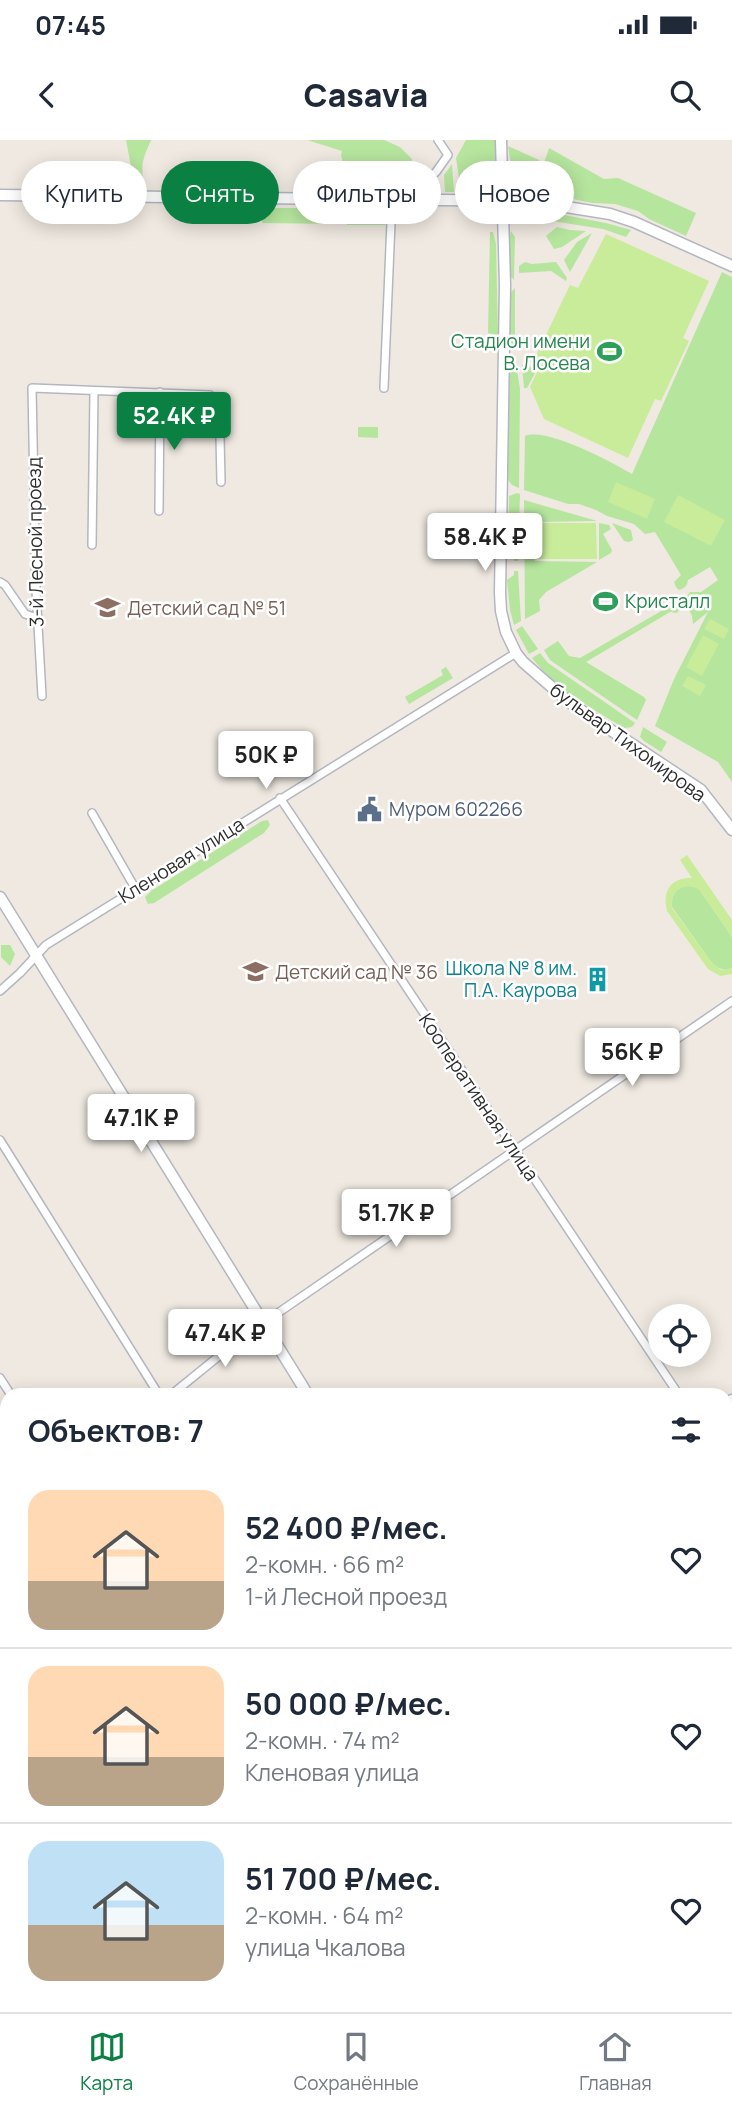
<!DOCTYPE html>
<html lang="ru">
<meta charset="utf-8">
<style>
:root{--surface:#fff;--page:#f2f2f3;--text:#1f2937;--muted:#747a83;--line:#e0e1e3;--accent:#0b8043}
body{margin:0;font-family:Manrope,sans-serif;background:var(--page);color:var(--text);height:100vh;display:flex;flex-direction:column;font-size:26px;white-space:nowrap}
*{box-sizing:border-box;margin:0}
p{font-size:23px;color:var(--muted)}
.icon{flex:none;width:38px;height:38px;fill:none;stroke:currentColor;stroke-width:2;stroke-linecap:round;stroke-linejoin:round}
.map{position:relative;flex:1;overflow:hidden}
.drawer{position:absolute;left:0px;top:1248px;width:733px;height:625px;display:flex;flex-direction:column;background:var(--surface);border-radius:21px 21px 0 0;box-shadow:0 4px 18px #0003}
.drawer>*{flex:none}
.top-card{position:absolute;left:21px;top:21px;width:691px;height:63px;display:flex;gap:14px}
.fabs{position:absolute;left:648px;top:1164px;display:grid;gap:14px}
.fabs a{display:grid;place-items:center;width:63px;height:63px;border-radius:50%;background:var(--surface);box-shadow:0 4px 18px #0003;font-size:35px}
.price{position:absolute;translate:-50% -60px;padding:0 16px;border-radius:7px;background:#fff;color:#222;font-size:23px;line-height:46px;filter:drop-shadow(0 2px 4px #0008)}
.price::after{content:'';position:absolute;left:50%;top:42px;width:21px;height:16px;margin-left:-10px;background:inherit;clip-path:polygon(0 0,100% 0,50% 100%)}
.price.on{background:var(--accent);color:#fff}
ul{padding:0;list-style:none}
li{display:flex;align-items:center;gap:21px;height:175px;padding:0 28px}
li+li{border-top:2px solid var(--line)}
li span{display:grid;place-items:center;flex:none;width:196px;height:140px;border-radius:21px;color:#555}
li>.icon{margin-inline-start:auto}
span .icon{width:84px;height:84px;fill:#fffc;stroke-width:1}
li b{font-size:30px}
h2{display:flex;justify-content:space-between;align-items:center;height:84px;padding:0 28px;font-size:30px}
.tag{padding:0 24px;border-radius:32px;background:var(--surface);box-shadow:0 4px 18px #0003;font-size:24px;line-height:63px}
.tag.on{background:var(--accent);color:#fff}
.status{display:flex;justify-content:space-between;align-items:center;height:49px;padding:0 35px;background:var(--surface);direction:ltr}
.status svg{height:19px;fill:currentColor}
header{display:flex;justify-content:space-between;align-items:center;height:91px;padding:0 28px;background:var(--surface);font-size:32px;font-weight:800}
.menu{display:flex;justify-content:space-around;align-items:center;height:98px;border-top:2px solid var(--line);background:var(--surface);font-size:19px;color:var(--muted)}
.menu a{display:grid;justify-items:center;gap:4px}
.menu .on{color:var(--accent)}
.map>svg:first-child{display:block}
.green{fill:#b6e59e}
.pitch{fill:#c9ec9a}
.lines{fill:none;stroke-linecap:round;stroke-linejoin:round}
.street-casing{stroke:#b4b7c1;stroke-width:10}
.secondary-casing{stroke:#b4b7c1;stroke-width:13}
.street{stroke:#fff;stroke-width:7}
.secondary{stroke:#fff;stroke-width:10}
.labels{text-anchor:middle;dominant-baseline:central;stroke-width:5;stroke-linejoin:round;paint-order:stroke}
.leisure-label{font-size:19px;fill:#27864d;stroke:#fff;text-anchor:end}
.street-label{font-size:19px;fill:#2e2e2e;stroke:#fff}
.education-label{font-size:19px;fill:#785e54;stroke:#fff;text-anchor:start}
.service-label{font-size:19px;fill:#4e5e75;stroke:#fff;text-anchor:start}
.culture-label{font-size:19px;fill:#0d838f;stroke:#fff;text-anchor:end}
</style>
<div class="status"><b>07:45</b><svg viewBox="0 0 49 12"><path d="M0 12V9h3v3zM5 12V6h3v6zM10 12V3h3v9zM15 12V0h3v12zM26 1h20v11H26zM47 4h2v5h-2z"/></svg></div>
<header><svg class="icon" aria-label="back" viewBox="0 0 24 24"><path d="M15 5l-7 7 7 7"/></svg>Casavia<svg class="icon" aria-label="search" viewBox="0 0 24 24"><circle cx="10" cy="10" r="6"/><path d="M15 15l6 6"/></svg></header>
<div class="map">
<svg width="732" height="1872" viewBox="0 0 732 1872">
<rect width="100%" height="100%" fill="#efe9e1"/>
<path class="green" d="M126,0H151C142,21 140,25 145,48L139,46L133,37Z
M307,0H384L400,7L412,19L411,31L426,35L404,54L364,55L350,47L345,35L362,34V30H345L341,15L342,11Z
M466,0H495C497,27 492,49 461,52L456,18Z
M508,6L539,20L529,49C512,38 511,24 508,6Z
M549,8L604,39L618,38L696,73L686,96L649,79L638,71L615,64L592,63L535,51Z
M452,24L454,52H445L444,35Z
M65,30H114L121,38L123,47H54L55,38Z
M309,44C321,44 335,41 344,50L343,53L308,54L305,52V47Z
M262,68H333L339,74V84L262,83Z
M355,68H386L385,85H347L348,75Z
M543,71L606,83L631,90L626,97L603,89L533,78L528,75Z
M557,87L570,90L586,91L562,107L554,109L546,96Z
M511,91L515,97L514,140L510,135L509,101Z
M490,92H493L496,104L498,196L488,193Z
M592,93L570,132L564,120L577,102Z
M525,122L532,124L556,122L567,138L566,141L551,131L519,133V126Z
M722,132L732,137V642L718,622L655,586L674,539L708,472L693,484L692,476L684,460L690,452H701L718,440L710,427L688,440C687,446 685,448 679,450L676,447L674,442L681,435L655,392L645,394L634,384L607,376L596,370L579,364H568L524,350L525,296C547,287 611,322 632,334Z
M515,148V211L509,206V154Z
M513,218H515L520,249L519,348L512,345L508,340L509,222Z
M522,225L533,228L535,233L527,248H524Z
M358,287H378V298L358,297Z
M517,353L520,354L518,421H514V417L511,416L508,411L509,356Z
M524,360L597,381L534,382L535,421L597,422L546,452L539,460L540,471L525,479Z
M599,383L609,385L611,389L603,394L612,410L611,413L599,420Z
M612,383L631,390L633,400L629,402L624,401Z
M514,431H518L521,481L514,485L510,470L507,440L514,435Z
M675,463L680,468L677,473L670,472L586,522L644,557L646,560L637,580L550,520L544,510L558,501L569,516L580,518Z
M522,486L538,509L529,514L516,490Z
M540,513L548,523L635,583L632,587L624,588C591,568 556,549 532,518Z
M446,527L453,538L409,564L405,557L443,535L441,530Z
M643,587L667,602L661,612L644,601L640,597Z
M268,680L270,685L264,693L154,763L148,764L145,757L151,751L262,681Z
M691,745L699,749L732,797V828C724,832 718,828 712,823L672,767C671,753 677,747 691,745Z
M1,805H10L15,814L10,826L1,817Z
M726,1546L732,1549V1606L726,1604Z"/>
<path class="pitch" d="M606,94L709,141L683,198L689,201L661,261L655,259L628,318L544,279L530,247L539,228L532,224L570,145L578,148Z
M616,342L655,359L647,379L608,362Z
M678,355L725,380L711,406L664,382Z
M535,383H596L597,419H536Z
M710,479L729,489L724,499L704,489Z
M703,495L719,504L702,536L686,527Z
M688,536L706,545L700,556L682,546Z
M687,715L732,780V797L699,749C683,742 670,750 672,768L712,823L721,830L732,828V834L720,836L708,829L667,771C662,751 671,737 692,738L680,720Z"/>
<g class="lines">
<defs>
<path id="street" d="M408,59L436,32L448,15L438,0
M384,248L392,59
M159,371L160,252
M92,405L94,251
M0,442L5,445L25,474L37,478
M42,556L36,450L32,248L210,255L216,262L220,297L221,342
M280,658L679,1255
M92,673L135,748
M0,851L20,833L46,805L516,513
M0,1000L159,1255
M0,1238L11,1255
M171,1255L262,1181L275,1175L732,861
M0,1391L7,1386
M0,1471L7,1483"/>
<path id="secondary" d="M501,0L505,145L500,453L501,471L506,492L516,513L523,522L570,563L701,650L732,690
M0,55L529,61L610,74L634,82L732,126
M0,757L308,1255
M726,1264L732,1260
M726,1614L732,1617
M0,1735L7,1730"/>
</defs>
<use href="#street" class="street-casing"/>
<use href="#secondary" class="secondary-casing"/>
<use href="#street" class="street"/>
<use href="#secondary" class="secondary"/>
</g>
<defs>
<symbol id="stadium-bare" viewBox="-9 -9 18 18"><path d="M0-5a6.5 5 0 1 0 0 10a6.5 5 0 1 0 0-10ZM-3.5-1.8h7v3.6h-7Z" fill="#2e9e5b" stroke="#fff" stroke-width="2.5" paint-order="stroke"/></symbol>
<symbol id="school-bare" viewBox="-9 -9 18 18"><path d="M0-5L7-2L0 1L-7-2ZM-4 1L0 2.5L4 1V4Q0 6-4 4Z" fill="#8d6e63" stroke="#fff" stroke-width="2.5" paint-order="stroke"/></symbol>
<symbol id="civic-bare" viewBox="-9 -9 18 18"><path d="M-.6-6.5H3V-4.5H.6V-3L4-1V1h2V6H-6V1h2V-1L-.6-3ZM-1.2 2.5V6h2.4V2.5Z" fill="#5c6f8a" stroke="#fff" stroke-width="2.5" paint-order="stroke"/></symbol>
<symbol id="building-bare" viewBox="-9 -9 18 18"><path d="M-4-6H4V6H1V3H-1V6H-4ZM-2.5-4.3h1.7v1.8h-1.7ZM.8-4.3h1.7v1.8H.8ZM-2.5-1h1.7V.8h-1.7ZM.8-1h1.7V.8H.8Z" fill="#0f9aa8" stroke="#fff" stroke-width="2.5" paint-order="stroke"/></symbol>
</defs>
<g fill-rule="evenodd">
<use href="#stadium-bare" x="592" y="194" width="35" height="35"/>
<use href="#stadium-bare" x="588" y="444" width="35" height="35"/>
<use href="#school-bare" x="90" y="450" width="35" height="35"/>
<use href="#civic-bare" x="352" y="652" width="35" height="35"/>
<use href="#school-bare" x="238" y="814" width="35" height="35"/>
<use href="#building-bare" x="580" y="822" width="35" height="35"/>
</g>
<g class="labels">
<g class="leisure-label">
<text x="590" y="201">Стадион имени<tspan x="590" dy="22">В. Лосева</tspan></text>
<text x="625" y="461" text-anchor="start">Кристалл</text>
</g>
<g class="street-label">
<text transform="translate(35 402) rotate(-91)">3-й Лесной проезд</text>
<text transform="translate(628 602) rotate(36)">бульвар Тихомирова</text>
<text transform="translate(181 720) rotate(-32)">Кленовая улица</text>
<text transform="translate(479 957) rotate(56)">Кооперативная улица</text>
</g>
<g class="education-label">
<text x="127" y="468">Детский сад № 51</text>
<text x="275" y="832">Детский сад № 36</text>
</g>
<g class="service-label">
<text x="389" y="669">Муром 602266</text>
</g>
<g class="culture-label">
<text x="577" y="828">Школа № 8 им.<tspan x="577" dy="22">П.А. Каурова</tspan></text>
</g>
</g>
</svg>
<div class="fabs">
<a><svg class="icon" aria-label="locate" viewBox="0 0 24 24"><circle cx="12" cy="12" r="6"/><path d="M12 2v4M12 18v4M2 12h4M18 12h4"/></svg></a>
</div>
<b class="price on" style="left:174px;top:312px">52.4K ₽</b>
<b class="price" style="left:485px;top:433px">58.4K ₽</b>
<b class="price" style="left:266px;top:651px">50K ₽</b>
<b class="price" style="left:632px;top:948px">56K ₽</b>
<b class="price" style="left:141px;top:1014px">47.1K ₽</b>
<b class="price" style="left:396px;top:1109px">51.7K ₽</b>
<b class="price" style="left:225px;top:1229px">47.4K ₽</b>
<div class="top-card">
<a class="tag">Купить</a>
<a class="tag on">Снять</a>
<a class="tag">Фильтры</a>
<a class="tag">Новое</a>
</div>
<section class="drawer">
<h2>Объектов: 7<svg class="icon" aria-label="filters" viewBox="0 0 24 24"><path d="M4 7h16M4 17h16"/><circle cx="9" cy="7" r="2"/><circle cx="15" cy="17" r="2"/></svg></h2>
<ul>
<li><span style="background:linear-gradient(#ffd9b3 65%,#b9a48a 0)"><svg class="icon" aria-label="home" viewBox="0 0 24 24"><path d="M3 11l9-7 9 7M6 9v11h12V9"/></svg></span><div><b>52 400 ₽/мес.</b><p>2-комн. · 66 m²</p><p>1-й Лесной проезд</p></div><svg class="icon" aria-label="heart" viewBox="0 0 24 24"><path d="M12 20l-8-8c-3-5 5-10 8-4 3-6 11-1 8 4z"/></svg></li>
<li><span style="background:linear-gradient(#ffd9b3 65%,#b9a48a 0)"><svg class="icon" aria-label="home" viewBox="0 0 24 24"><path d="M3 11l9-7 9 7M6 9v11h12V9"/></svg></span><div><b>50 000 ₽/мес.</b><p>2-комн. · 74 m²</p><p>Кленовая улица</p></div><svg class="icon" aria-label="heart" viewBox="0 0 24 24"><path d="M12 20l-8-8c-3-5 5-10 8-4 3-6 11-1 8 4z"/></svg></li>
<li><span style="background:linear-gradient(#bfe0f5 60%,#b9a48a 0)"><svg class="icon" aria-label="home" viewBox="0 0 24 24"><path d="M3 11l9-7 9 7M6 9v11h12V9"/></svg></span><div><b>51 700 ₽/мес.</b><p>2-комн. · 64 m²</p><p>улица Чкалова</p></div><svg class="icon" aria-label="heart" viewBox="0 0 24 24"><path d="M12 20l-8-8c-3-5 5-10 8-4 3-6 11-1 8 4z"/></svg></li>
</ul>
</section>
</div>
<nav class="menu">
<a class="on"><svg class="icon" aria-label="map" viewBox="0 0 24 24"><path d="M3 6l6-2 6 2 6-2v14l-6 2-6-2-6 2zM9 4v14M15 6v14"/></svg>Карта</a>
<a><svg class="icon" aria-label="saved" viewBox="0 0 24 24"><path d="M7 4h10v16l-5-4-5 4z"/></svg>Сохранённые</a>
<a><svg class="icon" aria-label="home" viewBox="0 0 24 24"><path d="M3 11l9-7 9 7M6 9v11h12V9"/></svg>Главная</a>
</nav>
